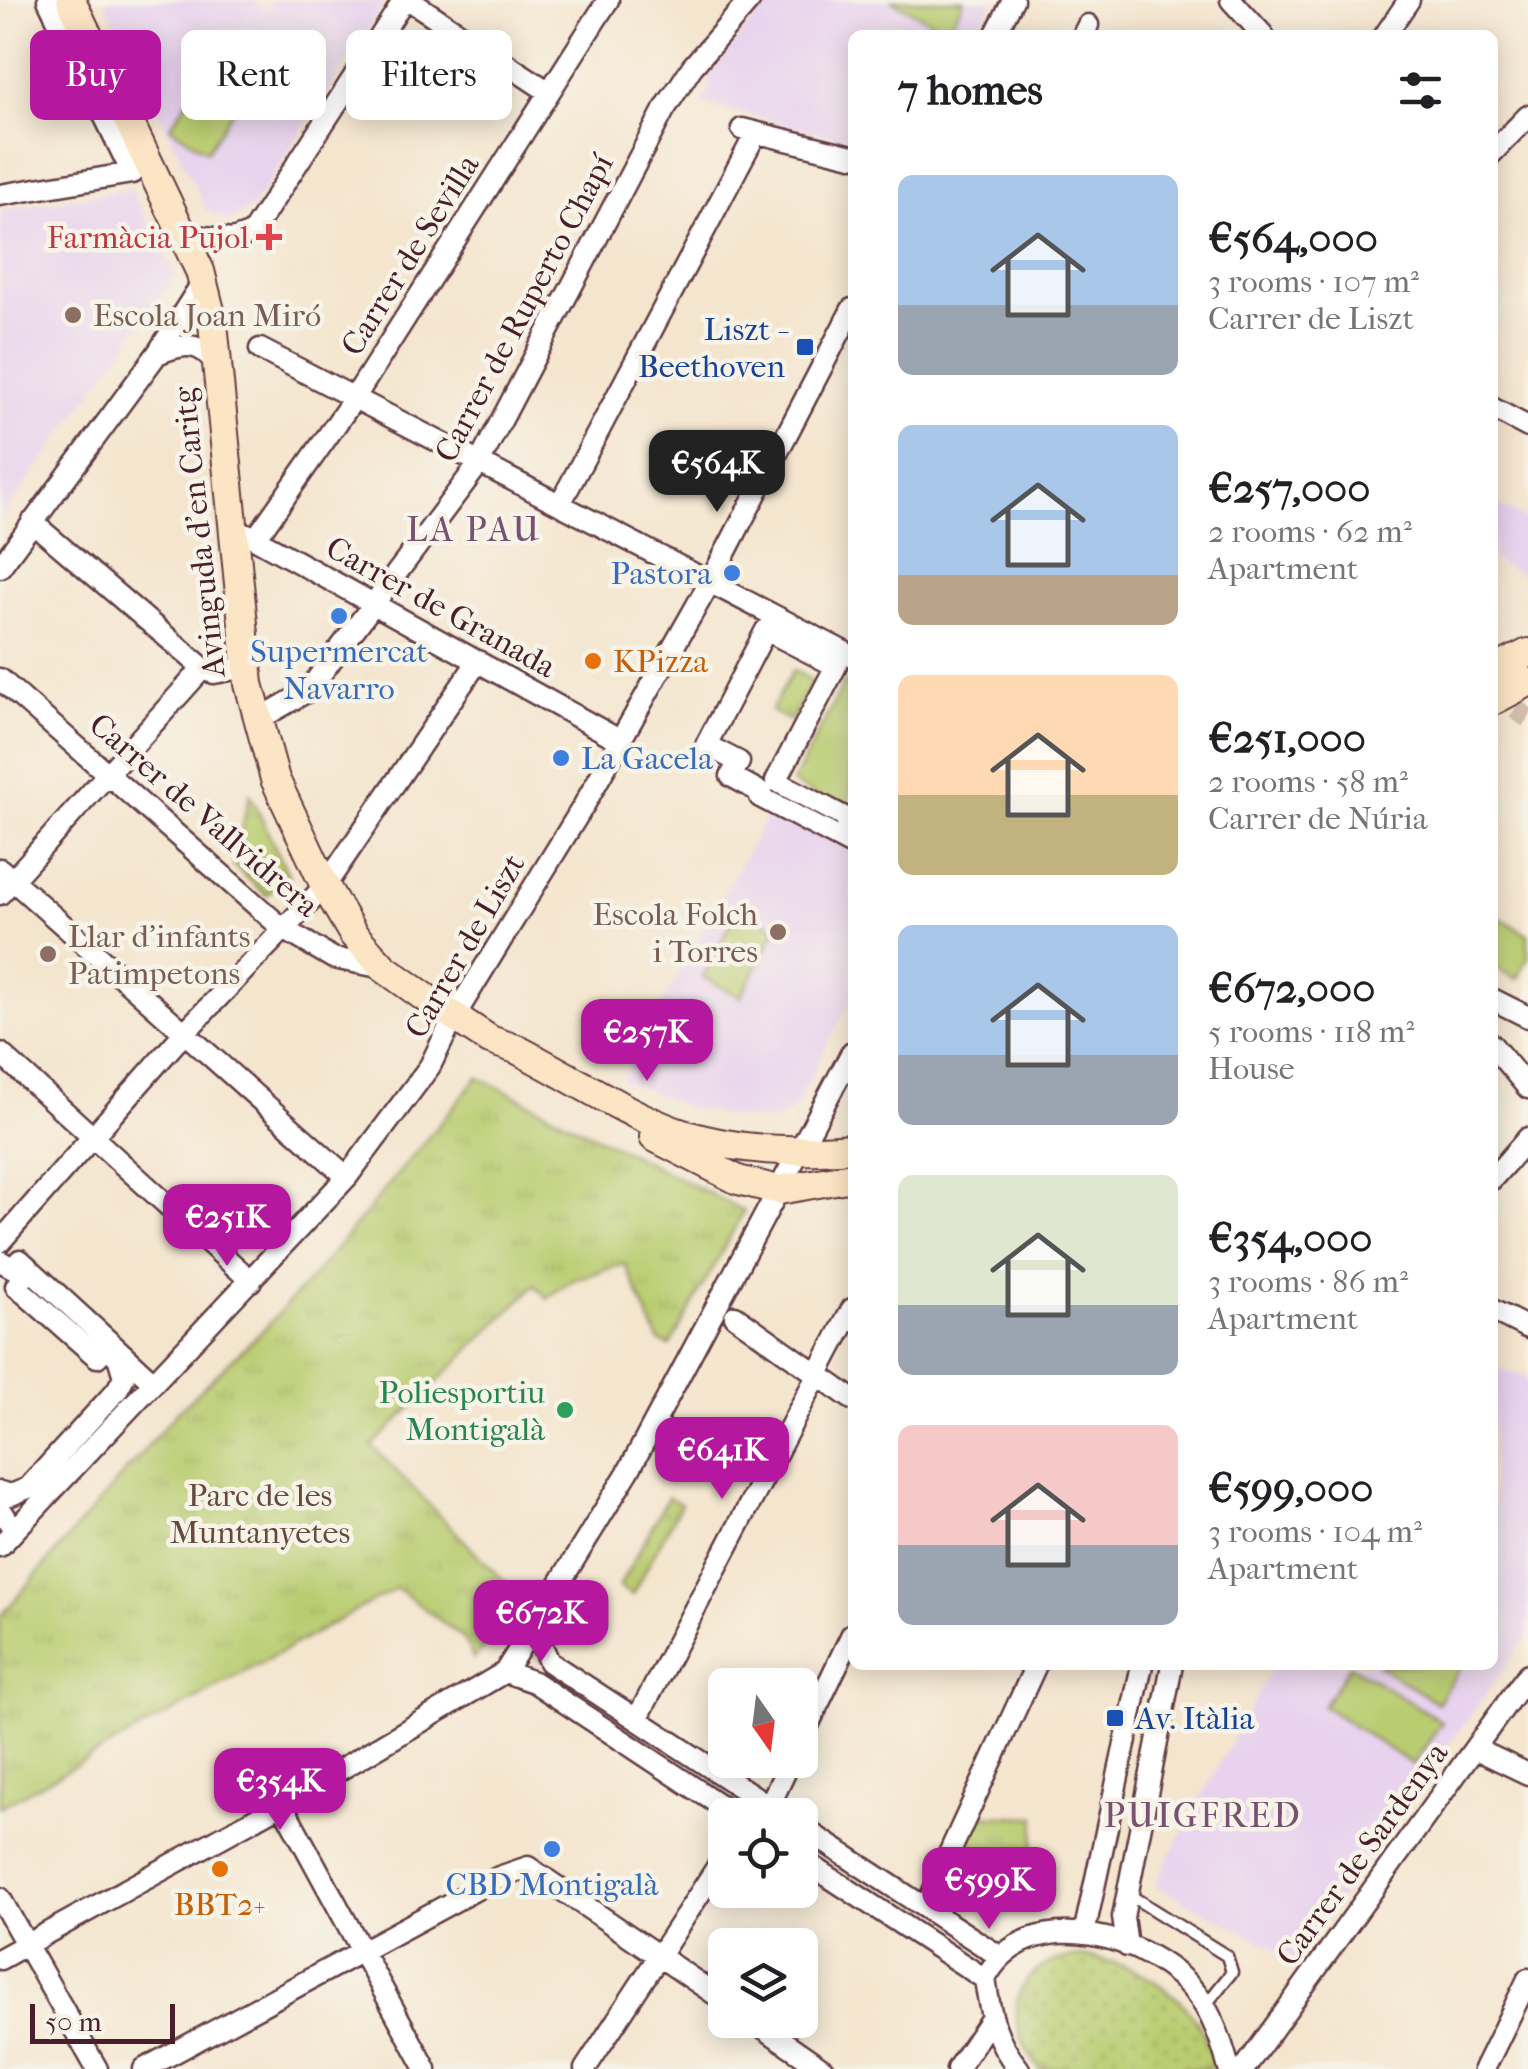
<!DOCTYPE html>
<meta charset="utf-8">
<style>
:root{--surface:#fff;--page:#f6f6f6;--text:#202124;--muted:#757577;--accent:#b5179e}
body{margin:0;font-family:"IM FELL French Canon",serif;background:var(--page);color:var(--text);height:100vh;display:flex;flex-direction:column;font-size:38px;white-space:nowrap}
*{box-sizing:border-box;margin:0}
p{font-size:32px;color:var(--muted)}
.icon{flex:none;width:55px;height:55px;fill:none;stroke:currentColor;stroke-width:2;stroke-linecap:round;stroke-linejoin:round}
.map{position:relative;flex:1;overflow:hidden}
.drawer{position:absolute;left:848px;top:30px;width:650px;height:1640px;display:flex;flex-direction:column;background:var(--surface);border-radius:15px;box-shadow:0 5px 25px #0003}
.drawer>*{flex:none}
.hud{position:absolute;left:30px;top:30px;width:668px;height:90px;display:flex;gap:20px}
.needle{width:65px;rotate:166deg}
.fabs{position:absolute;left:708px;top:1668px;display:grid;gap:20px}
.fabs a{display:grid;place-items:center;width:110px;height:110px;border-radius:15px;background:var(--surface);box-shadow:0 5px 25px #0003;font-size:50px}
.scale{position:absolute;left:30px;bottom:25px;width:145px;box-sizing:border-box;padding-left:10px;border:5px solid #4a1f2b;border-top:0;font-size:28px;line-height:35px;white-space:nowrap;color:#4a1f2b;-webkit-text-stroke:8px #f7f3e8;paint-order:stroke}
.price{position:absolute;translate:-50% -85px;padding:0 22px;border-radius:20px;background:var(--accent);color:#fff;font-size:32px;line-height:65px;filter:drop-shadow(0 2px 5px #0008)}
.price::after{content:'';position:absolute;left:50%;top:60px;width:30px;height:22px;margin-left:-15px;background:inherit;clip-path:polygon(0 0,100% 0,50% 100%)}
.price.active{background:#222;color:#fff}
ul{padding:0;list-style:none}
li{display:flex;align-items:center;gap:30px;height:250px;padding:0 50px}
li span{display:grid;place-items:center;flex:none;width:280px;height:200px;border-radius:15px;color:#555}
li>.icon{margin-inline-start:auto}
span .icon{width:120px;height:120px;fill:#fffc;stroke-width:1}
li b{font-size:42px}
h2{display:flex;justify-content:space-between;align-items:center;height:120px;padding:0 50px;font-size:42px}
.pill{padding:0 35px;border-radius:15px;background:var(--surface);box-shadow:0 5px 25px #0003;font-size:35px;line-height:90px}
.pill.active{background:var(--accent);color:#fff}
.map>svg:first-child{display:block}
.built{fill:#e8d2ee}
.grass{fill:url(#grass-dots);stroke:#82764d;stroke-width:2.5}
.park{fill:url(#park-tufts);stroke:#82764d;stroke-width:2.5}
.pitch{fill:#b9cc6f;stroke:#82764d;stroke-width:2.5}
.lines{fill:none;stroke-linecap:round;stroke-linejoin:round}
.street-tunnel{stroke:#d2bdad;stroke-width:20;stroke-dasharray:20 10;stroke-linecap:butt}
.lane-casing{stroke:#643d43;stroke-width:15}
.street-casing{stroke:#643d43;stroke-width:25}
.secondary-casing{stroke:#643d43;stroke-width:32}
.lane{stroke:#fff;stroke-width:10}
.street{stroke:#fff;stroke-width:20}
.secondary{stroke:#fce5c4;stroke-width:28}
.health-dot{fill:#e0444e;stroke:#f7f3e8;stroke-width:4}
.education-dot{fill:#8d6e63;stroke:#f7f3e8;stroke-width:4}
.transit-dot{fill:#1a4fb4;stroke:#f7f3e8;stroke-width:4}
.shop-dot{fill:#3f7fe0;stroke:#f7f3e8;stroke-width:4}
.food-dot{fill:#e8710a;stroke:#f7f3e8;stroke-width:4}
.leisure-dot{fill:#2e9e5b;stroke:#f7f3e8;stroke-width:4}
.labels{text-anchor:middle;dominant-baseline:central;stroke-width:9;stroke-linejoin:round;paint-order:stroke}
.health-label{font-size:32px;fill:#be3a42;stroke:#f7f3e8;text-anchor:end}
.street-label{font-size:32px;fill:#4a1f2b;stroke:#f7f3e8}
.education-label{font-size:32px;fill:#785e54;stroke:#f7f3e8;text-anchor:start}
.transit-label{font-size:32px;fill:#164399;stroke:#f7f3e8;text-anchor:end}
.shop-label{font-size:32px;fill:#366cbe;stroke:#f7f3e8}
.food-label{font-size:32px;fill:#c56008;stroke:#f7f3e8;text-anchor:start}
.leisure-label{font-size:32px;fill:#27864d;stroke:#f7f3e8;text-anchor:end}
.park-label{font-size:32px;fill:#664a3c;stroke:#f7f3e8}
.neighbourhood-label{font-size:35px;letter-spacing:2.5px;fill:#7a5271;stroke:#f7f3e8}
</style>
<div class="map">
<svg width="1528" height="2069" viewBox="0 0 1528 2069">
<defs>
<pattern id="grass-dots" width="8" height="8" patternUnits="userSpaceOnUse" patternTransform="scale(2.5)"><rect width="8" height="8" fill="#b9cc6f"/><path d="M2 2h.1M6 6h.1" fill="none" stroke="#a1af60" stroke-width="1.8" stroke-linecap="round"/></pattern>
<pattern id="park-tufts" width="24" height="20" patternUnits="userSpaceOnUse" patternTransform="scale(2.5)"><rect width="24" height="20" fill="#b9cc6f"/><path d="M3 7l-1-3M5 7V3M7 7l1-3M15 17l-1-3M17 17v-4M19 17l1-3" fill="none" stroke="#a1af60"/></pattern>
</defs>
<rect width="100%" height="100%" fill="#f7f3e8"/>
<filter id="ink" filterUnits="userSpaceOnUse"><feTurbulence type="fractalNoise" baseFrequency=".01" numOctaves="2"/><feDisplacementMap in="SourceGraphic" scale="20" xChannelSelector="R" yChannelSelector="G"/><feConvolveMatrix kernelMatrix="1 2 1 2 8 2 1 2 1" color-interpolation-filters="sRGB"/></filter>
<filter id="wash" filterUnits="userSpaceOnUse"><feTurbulence type="fractalNoise" baseFrequency=".0048" numOctaves="4" result="noise"/><feDisplacementMap in="SourceGraphic" scale="40" xChannelSelector="R" yChannelSelector="G"/><feGaussianBlur stdDeviation="2.25" result="paint"/><feColorMatrix in="noise" values="0 0 0 0 0 0 0 0 0 0 0 0 0 0 0 0 0 1.4 0 .05"/><feComposite in="paint" operator="in"/></filter>
<g filter="url(#wash)">
<rect width="100%" height="100%" fill="#f4e5ce"/>
<path class="built" d="M104,0H251L266,9L272,0L385,2L252,208L227,222L206,209Z
M770,0H993L976,35H852V142L701,103L709,91L708,76Z
M130,189L176,275L0,520V210Z
M1492,502L1528,520V578L1493,560Z
M774,804L852,845V997L793,1111L773,1121L728,1117L682,1105L620,1079Z
M1493,1368L1528,1377V1635L1296,1959L1154,1885L1273,1665H1492Z"/>
<path class="grass" d="M1082,1956C1142,1964 1207,2003 1213,2069H1040C998,2019 1012,1960 1082,1956Z"/>
<path class="park" d="M793,670L812,681L791,721L771,711Z
M250,794L289,877L266,895L233,865Z
M478,1077L744,1211L670,1346L659,1341L625,1264L573,1280L547,1298L535,1285L372,1446L526,1604L474,1659L462,1637L397,1588L0,1807V1617L176,1413L266,1327L315,1274Z
M668,1497L681,1504L632,1595L619,1587Z
M974,1815L1036,1817L1033,1850L964,1863Z"/>
<path class="pitch" d="M890,0H964L948,30Z
M211,64L247,88L207,151L170,127Z
M845,681L852,685V792L843,810L792,783Z
M739,908L777,928L741,997L703,977Z
M1493,914L1528,934V959L1517,979L1493,966Z
M1350,1665L1442,1722L1413,1765L1323,1706Z
M1378,1665H1459L1461,1667L1437,1703Z"/>
</g>
<g filter="url(#ink)">
<g class="lines">
<path class="street-tunnel" d="M1515,709L1528,718"/>
<defs>
<path id="lane" d="M656,1421L680,1433
M1128,1894L1227,1956L1232,1972L1204,2007"/>
<path id="street" d="M409,0L549,92
M1231,0L1263,35
M995,35L1013,0
M1083,35L1088,25
M1385,35L1409,0
M742,129L852,156
M1492,153L1528,116
M0,195L132,173L48,0
M184,235L233,240L252,233L404,0
M260,349L852,656
M157,354C183,343 201,340 217,366
M1492,408L1528,427
M560,504L756,133
M32,522L203,668
M247,534L621,741
M256,538L353,400L608,0
M0,567L157,354L202,283
M0,679L282,928L333,958L384,968
M259,719L308,691L478,465L664,110L692,67L750,0
M852,835L846,831L852,821L776,781L836,666L766,630L706,745L739,762L731,776L762,793L760,797L852,845
M0,869L347,1177
M0,894L203,668L214,673L247,667
M1492,999L1528,1017
M1492,1045L1528,1088
M0,1053L251,1281
M1492,1179L1528,1138
M0,1242L184,1033L325,886L478,661
M20,1260L151,1380
M0,1261L26,1275L16,1286L97,1357L106,1347L118,1357L124,1377L117,1390L28,1488L11,1495L0,1492
M1492,1310L1528,1328
M735,1316L852,1399
M0,1508L14,1530
M0,1546L347,1177L430,1066L454,1017L584,805L710,582L852,309
M535,1630L549,1662L783,1815
M505,1672L534,1682L735,1815
M637,1719L852,1309
M800,1742L852,1634
M1476,1749L1528,1774
M282,1804L426,2069
M760,1814L769,1806L791,1760
M800,1826L999,1956
M800,1858L985,1979
M942,1869L1036,1665
M0,1898L97,2069
M926,1908L936,1885
M1084,1934L1142,1665
M1127,1946L1123,1917L1172,1665
M0,1959L282,1804L505,1672L628,1472L852,1052
M752,2020L823,2069
M144,2069L499,1877L528,1867L725,2001
M585,2069L725,1855
M957,2069L991,2019
M1019,2069C996,2042 990,2014 985,1979C1027,1898 1154,1936 1199,1997C1213,2017 1223,2045 1229,2069
M1244,2069L1528,1674
M1484,2069L1528,1979"/>
<path id="secondary" d="M71,0L200,271L213,323L249,684L275,779L325,886L353,934L384,968L426,998L490,1040L516,1049C564,1073 635,1119 683,1134C740,1151 794,1153 852,1148
M1492,671L1528,653
M1492,701L1528,682
M654,1137L738,1180L779,1190L852,1177"/>
</defs>
<use href="#lane" class="lane-casing"/>
<use href="#street" class="street-casing"/>
<use href="#secondary" class="secondary-casing"/>
<use href="#lane" class="lane"/>
<use href="#street" class="street"/>
<use href="#secondary" class="secondary"/>
</g>
</g>
<path class="health-dot" d="M264 222h10v10h10v10h-10v10h-10v-10h-10v-10h10z"/>
<g class="education-dot">
<circle cx="73" cy="315" r="10"/>
<circle cx="778" cy="932" r="10"/>
<circle cx="48" cy="954" r="10"/>
</g>
<g class="transit-dot">
<rect x="795" y="337" width="20" height="20" rx="5"/>
<rect x="1105" y="1708" width="20" height="20" rx="5"/>
</g>
<g class="shop-dot">
<circle cx="732" cy="573" r="10"/>
<circle cx="339" cy="616" r="10"/>
<circle cx="561" cy="758" r="10"/>
<circle cx="552" cy="1849" r="10"/>
</g>
<g class="food-dot">
<circle cx="593" cy="661" r="10"/>
<circle cx="220" cy="1869" r="10"/>
</g>
<circle class="leisure-dot" cx="565" cy="1410" r="10"/>
<g class="labels">
<g class="health-label">
<text x="249" y="237">Farmàcia Pujol</text>
</g>
<g class="street-label">
<text transform="translate(410 255) rotate(-58)">Carrer de Sevilla</text>
<text transform="translate(524 308) rotate(-62)">Carrer de Ruperto Chapí</text>
<text transform="translate(199 532) rotate(-96)">Avinguda d'en Caritg</text>
<text transform="translate(441 607) rotate(29)">Carrer de Granada</text>
<text transform="translate(204 815) rotate(41)">Carrer de Vallvidrera</text>
<text transform="translate(465 946) rotate(-60)">Carrer de Liszt</text>
<text transform="translate(1362 1854) rotate(-54)">Carrer de Sardenya</text>
</g>
<g class="education-label">
<text x="93" y="315">Escola Joan Miró</text>
<text x="758" y="914" text-anchor="end">Escola Folch<tspan x="758" dy="37">i Torres</tspan></text>
<text x="68" y="936">Llar d'infants<tspan x="68" dy="37">Patimpetons</tspan></text>
</g>
<g class="transit-label">
<text x="785" y="329">Liszt -<tspan x="785" dy="37">Beethoven</tspan></text>
<text x="1135" y="1718" text-anchor="start">Av. Itàlia</text>
</g>
<g class="shop-label">
<text x="712" y="573" text-anchor="end">Pastora</text>
<text x="339" y="651">Supermercat<tspan x="339" dy="37">Navarro</tspan></text>
<text x="581" y="758" text-anchor="start">La Gacela</text>
<text x="552" y="1884">CBD Montigalà</text>
</g>
<g class="food-label">
<text x="613" y="661">KPizza</text>
<text x="220" y="1904" text-anchor="middle">BBT2+</text>
</g>
<g class="leisure-label">
<text x="545" y="1392">Poliesportiu<tspan x="545" dy="37">Montigalà</tspan></text>
</g>
<g class="park-label">
<text x="260" y="1495">Parc de les<tspan x="260" dy="37">Muntanyetes</tspan></text>
</g>
<g class="neighbourhood-label">
<text x="474" y="529">LA PAU</text>
<text x="1203" y="1815">PUIGFRED</text>
</g>
</g>
</svg>
<div class="fabs">
<a><svg class="needle" viewBox="-14 -14 28 28"><path d="M0-13l5 13h-10z" fill="#e53935"/><path d="M0 13l5-13h-10z" fill="#757577"/></svg></a>
<a><svg class="icon" aria-label="locate" viewBox="0 0 24 24"><circle cx="12" cy="12" r="6"/><path d="M12 2v4M12 18v4M2 12h4M18 12h4"/></svg></a>
<a><svg class="icon" aria-label="layers" viewBox="0 0 24 24"><path d="M12 4l9 5-9 5-9-5zM3 14l9 5 9-5"/></svg></a>
</div>
<div class="scale">50 m</div>
<b class="price active" style="left:717px;top:515px">€564K</b>
<b class="price" style="left:647px;top:1084px">€257K</b>
<b class="price" style="left:227px;top:1269px">€251K</b>
<b class="price" style="left:722px;top:1502px">€641K</b>
<b class="price" style="left:541px;top:1665px">€672K</b>
<b class="price" style="left:280px;top:1833px">€354K</b>
<b class="price" style="left:989px;top:1932px">€599K</b>
<div class="hud">
<a class="pill active">Buy</a>
<a class="pill">Rent</a>
<a class="pill">Filters</a>
</div>
<section class="drawer">
<h2>7 homes<svg class="icon" aria-label="filters" viewBox="0 0 24 24"><path d="M4 7h16M4 17h16"/><circle cx="9" cy="7" r="2"/><circle cx="15" cy="17" r="2"/></svg></h2>
<ul>
<li><span style="background:linear-gradient(#a9c7e8 65%,#9aa5b1 0)"><svg class="icon" aria-label="home" viewBox="0 0 24 24"><path d="M3 11l9-7 9 7M6 9v11h12V9"/></svg></span><div><b>€564,000</b><p>3 rooms · 107 m²</p><p>Carrer de Liszt</p></div></li>
<li><span style="background:linear-gradient(#a9c7e8 75%,#b9a48a 0)"><svg class="icon" aria-label="home" viewBox="0 0 24 24"><path d="M3 11l9-7 9 7M6 9v11h12V9"/></svg></span><div><b>€257,000</b><p>2 rooms · 62 m²</p><p>Apartment</p></div></li>
<li><span style="background:linear-gradient(#ffd9b3 60%,#c2b280 0)"><svg class="icon" aria-label="home" viewBox="0 0 24 24"><path d="M3 11l9-7 9 7M6 9v11h12V9"/></svg></span><div><b>€251,000</b><p>2 rooms · 58 m²</p><p>Carrer de Núria</p></div></li>
<li><span style="background:linear-gradient(#a9c7e8 65%,#9aa5b1 0)"><svg class="icon" aria-label="home" viewBox="0 0 24 24"><path d="M3 11l9-7 9 7M6 9v11h12V9"/></svg></span><div><b>€672,000</b><p>5 rooms · 118 m²</p><p>House</p></div></li>
<li><span style="background:linear-gradient(#dfe7d0 65%,#9aa5b1 0)"><svg class="icon" aria-label="home" viewBox="0 0 24 24"><path d="M3 11l9-7 9 7M6 9v11h12V9"/></svg></span><div><b>€354,000</b><p>3 rooms · 86 m²</p><p>Apartment</p></div></li>
<li><span style="background:linear-gradient(#f6c9c9 60%,#9aa5b1 0)"><svg class="icon" aria-label="home" viewBox="0 0 24 24"><path d="M3 11l9-7 9 7M6 9v11h12V9"/></svg></span><div><b>€599,000</b><p>3 rooms · 104 m²</p><p>Apartment</p></div></li>
</ul>
</section>
</div>
